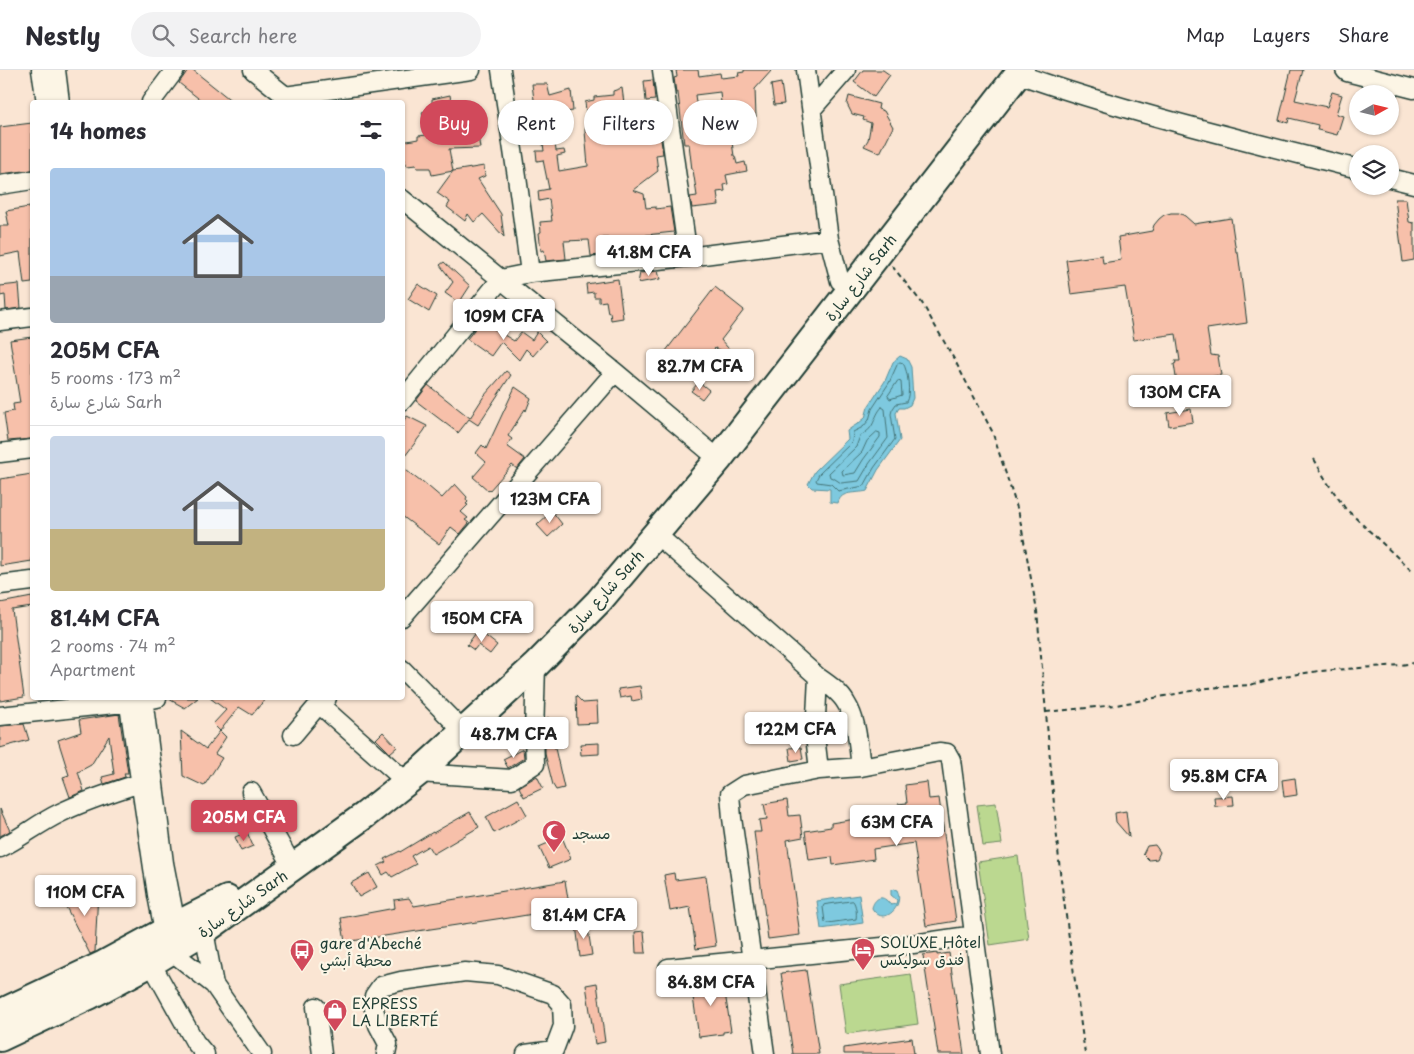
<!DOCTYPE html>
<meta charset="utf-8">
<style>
:root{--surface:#fff;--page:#f2f2f3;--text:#2b2b33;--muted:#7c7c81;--line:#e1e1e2;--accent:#d1495b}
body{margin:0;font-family:"Playpen Sans","Playpen Sans Arabic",sans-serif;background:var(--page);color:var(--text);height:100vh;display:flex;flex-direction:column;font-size:19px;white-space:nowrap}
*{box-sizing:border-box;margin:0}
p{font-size:16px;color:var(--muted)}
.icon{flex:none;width:28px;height:28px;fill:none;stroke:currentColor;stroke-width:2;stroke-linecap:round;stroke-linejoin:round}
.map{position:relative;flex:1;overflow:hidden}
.details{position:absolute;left:30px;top:30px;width:375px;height:600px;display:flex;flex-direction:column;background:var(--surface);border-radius:5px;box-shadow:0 1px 4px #0004}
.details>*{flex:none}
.top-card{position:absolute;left:420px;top:30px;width:475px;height:45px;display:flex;gap:10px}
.needle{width:32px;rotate:82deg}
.buttons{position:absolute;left:1349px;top:15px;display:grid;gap:10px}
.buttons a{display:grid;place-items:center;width:50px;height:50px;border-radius:50%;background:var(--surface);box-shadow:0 1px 4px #0004;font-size:25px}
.price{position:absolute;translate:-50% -42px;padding:0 11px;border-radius:5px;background:#fff;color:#222;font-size:16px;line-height:32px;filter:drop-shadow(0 1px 2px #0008)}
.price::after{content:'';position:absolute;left:50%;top:30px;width:15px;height:11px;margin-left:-8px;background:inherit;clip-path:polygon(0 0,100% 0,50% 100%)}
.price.selected{background:var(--accent);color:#fff}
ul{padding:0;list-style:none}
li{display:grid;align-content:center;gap:10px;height:265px;padding:0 20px}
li+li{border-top:1px solid var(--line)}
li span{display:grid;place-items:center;height:155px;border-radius:5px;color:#555}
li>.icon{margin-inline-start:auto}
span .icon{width:90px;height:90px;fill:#fffc;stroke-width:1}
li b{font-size:21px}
h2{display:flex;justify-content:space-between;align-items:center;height:60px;padding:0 20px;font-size:21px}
.chip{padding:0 18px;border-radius:22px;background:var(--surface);box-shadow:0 1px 4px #0004;font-size:18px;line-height:45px}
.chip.selected{background:var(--accent);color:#fff}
header{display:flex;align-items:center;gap:30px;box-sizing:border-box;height:70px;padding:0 25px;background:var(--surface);border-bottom:1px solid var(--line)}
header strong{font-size:24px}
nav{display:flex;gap:28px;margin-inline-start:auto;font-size:18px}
.search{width:350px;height:45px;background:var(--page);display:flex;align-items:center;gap:12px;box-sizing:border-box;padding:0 18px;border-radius:28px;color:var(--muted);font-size:19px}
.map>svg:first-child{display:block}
.green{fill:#bbd890;stroke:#6d8a62}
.water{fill:#7ec9df;stroke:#58919b}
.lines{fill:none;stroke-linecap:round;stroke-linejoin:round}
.shore{stroke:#457578;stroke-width:1}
.building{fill:#f7c0aa;stroke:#1f3d34;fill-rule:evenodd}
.minor-casing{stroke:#1f3d34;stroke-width:21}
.highway-casing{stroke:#1f3d34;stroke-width:30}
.path{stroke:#1f3d34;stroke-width:2;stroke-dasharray:5 4;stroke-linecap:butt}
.minor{stroke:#fcf5e5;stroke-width:18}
.highway{stroke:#fcf5e5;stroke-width:26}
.labels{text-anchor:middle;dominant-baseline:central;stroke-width:4.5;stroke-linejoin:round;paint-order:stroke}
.street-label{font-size:15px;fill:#1f3d34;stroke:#fcf5e5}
.poi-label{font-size:15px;fill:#1f3d34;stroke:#fcf5e5;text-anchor:start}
</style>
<header>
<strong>Nestly</strong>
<div class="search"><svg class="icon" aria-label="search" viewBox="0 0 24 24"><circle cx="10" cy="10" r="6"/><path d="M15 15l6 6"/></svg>Search here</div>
<nav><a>Map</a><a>Layers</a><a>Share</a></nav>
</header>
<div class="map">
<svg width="1414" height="984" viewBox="0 0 1414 984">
<rect width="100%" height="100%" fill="#fae5d3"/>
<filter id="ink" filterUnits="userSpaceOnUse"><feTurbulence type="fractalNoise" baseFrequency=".02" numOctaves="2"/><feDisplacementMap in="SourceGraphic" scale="10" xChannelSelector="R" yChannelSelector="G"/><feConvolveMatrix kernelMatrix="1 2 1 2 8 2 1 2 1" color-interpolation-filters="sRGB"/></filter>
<g filter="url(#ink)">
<path class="green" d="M996,733L1002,774L983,776L977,735Z
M1018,786L1029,869L990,875L978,792Z
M911,904L918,954L846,964L839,914Z"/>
<path class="water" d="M900,286L907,289L911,297L913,328L910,335L904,338H899L896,343L900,370L878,400L867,421C856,424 841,420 838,433L830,432V419L812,418L808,414L815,401L848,369L847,361L851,358L859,353L865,348L868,337L885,311L893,292Z
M894,819L897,820C905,836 883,858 872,838C873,832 879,824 886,830C888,831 889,834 891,835L896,834L897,830L891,825V820Z
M859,825L863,853L821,859L817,831Z"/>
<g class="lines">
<path class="shore" d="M900,292L903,293C908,301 911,324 906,332L896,334L892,340L891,344L895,369L874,398L864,416L838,421L831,414L817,412L816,410L819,404L852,372L853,362L863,357L869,350L872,339L889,313L897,295Z
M898,311L901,312L902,325L890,329L888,326Z
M882,337L885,339L888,368L869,394L859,411L841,413L835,409L830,407L829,403L856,377L860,366C877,357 872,348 882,337Z
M877,362L880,363V367L863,390L855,403L843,405L842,401L862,382L867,371Z
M853,831C856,834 857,844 856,849L828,853L825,852L823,837L824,835Z"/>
</g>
<path class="building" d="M188,0H193L233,32H203L179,13Z
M676,0H698L699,6L720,3L721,8L739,6L738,3L744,2V0H772L755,19L756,47L740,48L741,56L730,58L734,86H735L737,94L745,92L747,101L726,105L728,114L724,115L725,121L717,122L719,135L692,138L690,127L697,126L693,100H692L689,74H684L678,23H676L674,8L677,7ZM720,22L722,44L698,47L695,25Z
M863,0H883L890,5L874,27L854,12Z
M1291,0H1303L1295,30L1327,37L1332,22L1342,25L1336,44L1343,46L1337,65L1318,60H1317L1318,55L1289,48L1288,53L1279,50Z
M653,10L655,30L646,31L644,11Z
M781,13L784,34L774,35L771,15Z
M532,14H547L550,26L571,20L573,41L553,44L537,53Z
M622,18L624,33L604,42L606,59L631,57L633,67L660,63L663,84L656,85L658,101L633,120L644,124L646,138L656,137V139L670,137L674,162L646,165L648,174L640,176L641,181H625V169H622V168H603L604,180L599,179L600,185L591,186L589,170L564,171L566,189L546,191L544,180L541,181L539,163L541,162L540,152L552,151L549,129L539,131L538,121L549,119L543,90L537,91L536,81H544L542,66L554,64L556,81L564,80L565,84L557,86L559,101L588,96L585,61L587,50L585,32L594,30V27L613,25V21Z
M450,25L454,50L475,47L480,78L449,79L453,101L432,105L430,98H417L416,95L407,96L402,82V72L418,69V66L427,65L422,42L432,39V29Z
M849,26L879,34L878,39L884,41L893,57L880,83L864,76L868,70L871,53L863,50L864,47L852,44L847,34Z
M32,53V100L0,104V57Z
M484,96L485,106L478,109L501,144L504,167L483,144L474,152L468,144L465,151L447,137L450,132L437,123L453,101Z
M1395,129H1406L1409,152L1414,153V190L1403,192Z
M29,137L32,157V213L24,214L20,182L0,186V156H9L6,141Z
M1171,143H1179L1185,146L1194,154L1231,148L1236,182H1238L1247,253L1207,259L1211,285L1218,286L1221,305L1209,307L1210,310L1177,314L1174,294L1176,293L1175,291H1180L1176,264L1134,270L1125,217L1071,224L1066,190L1102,185L1103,193L1121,190L1118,167L1152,161L1154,155L1159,149L1164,145Z
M444,192L470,216L459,233L445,223L453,212L440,195Z
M658,201L660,209L638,213L640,203Z
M618,209L623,248L611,250L610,242L608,243L606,231L599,232V227H594V222L587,223L586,214Z
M19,214L21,238L6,240L5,225L0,226V216Z
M418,214L437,226L429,242L408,229Z
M715,217L744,240L721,270L735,286L715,278L691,308L662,286Z
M481,251L514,271L521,262L532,270L537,262L546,271L533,286L526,279L519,290L501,272L491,286L467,269Z
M32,267V369L8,371L4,343L14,341L13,334L20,333L10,270Z
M506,301L511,305L478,355L469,349L458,363L416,331L428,315L470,348L484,326Z
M699,312L709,320L702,329L691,321Z
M515,317L531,328L526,341L525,339L508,366L512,369L507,376L525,389L517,399L512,395L489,421L473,407L486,392L476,383L482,375L486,379Z
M1191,339L1193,352L1169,356L1167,343Z
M407,346L427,356L424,361L402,390V353Z
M402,397L421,412L422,411L442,428L455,414L467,427L466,429L468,432L466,434L468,435L461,442L468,448L465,450L469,453L460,464L451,457L439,474L402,446Z
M32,404V491L0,496V409Z
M552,441L562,454L548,467L537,455Z
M32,527V537L12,540L24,627L0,631V533Z
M478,560L497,575L490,584L478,575L474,580L467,575Z
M640,616L642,629L632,631L631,626L620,628L618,619Z
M576,626L583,633L597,632L598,653L577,654Z
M167,628H198L185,638Z
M210,628H266L252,645L239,637L220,661L213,654L226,640Z
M119,644L128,703H124L125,707L104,714L102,707L114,704L109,666L91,695L78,702L84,721L70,727L63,707L69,705L58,670L81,662L79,650Z
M548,647L564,718L556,720L553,715L545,684V653Z
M24,654L29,670L0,678V656Z
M181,661L206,679L220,661L226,667L215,684L222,688L204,716L183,706Z
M383,662L397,677L390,683L376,669Z
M599,673V684L581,685L580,674Z
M801,677L803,689L791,691L789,678Z
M523,679L524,688L508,698L503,689Z
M537,706L543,718L524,727L519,717Z
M1295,708L1297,725L1284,727L1282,710Z
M927,712L929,729L939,728L956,851L926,856L914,773L873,779L874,789L833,795L832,787L809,790L805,761L831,757V753L874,746V751L900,748L898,734L907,733L905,715Z
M1233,726L1234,735L1215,736L1214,727Z
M518,729L527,745L494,763L486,747Z
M787,730L789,746L800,745L803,767L787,770L800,865L768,869L754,762H761L759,750L767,749L764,734Z
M0,739L10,761L0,766Z
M1126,741L1129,767L1116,752L1115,743Z
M470,742L479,757L433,784L428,776L411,786L416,794L392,807L388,802L383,805L378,796L386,792L384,789L400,781V782L433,762V763Z
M247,762L253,776L241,781L235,767Z
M562,767L571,789L549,798L539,777Z
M1155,775L1160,782L1157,789L1149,790L1143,784L1147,776Z
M369,803L377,817L359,827L351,813Z
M674,803L675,810L706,806L716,876L696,879L690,837L670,841L664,805Z
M565,811L570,840L563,839L503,849V848L345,872L341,848L395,838L394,830L409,828L414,836Z
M98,821L95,882L90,884L62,829Z
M587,853L592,885L580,887L576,855Z
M644,861L646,883H636L635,862Z
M937,883V885L949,883L964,984H938L923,885Z
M806,900L819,984H793L781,903Z
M713,907L714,911L723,910L731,961L723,962V964L699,967L691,914H693V910Z
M597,913L605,972L595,974L586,915Z
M912,968L914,984H844V978Z"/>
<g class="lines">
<defs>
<path id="minor" d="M41,0L46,32
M56,0L60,32
M253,0L293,32
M501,0L517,107L530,203
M662,0L688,187
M806,0L829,169L840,211
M1345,0L1347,2L1414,19
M1018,4C1129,43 1244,70 1358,99
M285,26L471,0
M151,32L175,0
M812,39L846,0
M1390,108L1414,114
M0,115L32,110
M402,129L615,302L709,381
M0,251L32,247
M402,331L501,209L530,203L688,187L829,169
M0,383L32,379
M656,464L818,607C828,614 840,622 846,633C858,652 858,676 861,697
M0,515L32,511
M402,547L615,302
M402,599L458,656
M818,607L815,666L819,700
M128,628L157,825L164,861
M143,628L164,793L176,855
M319,634L401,707
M0,646L143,631L157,628
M293,665L319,634L327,628
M418,703L512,709L535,694L534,665L536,595
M251,722L289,790
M0,778C21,768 39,753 60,743C86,730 113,722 140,713
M204,861L214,915
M171,881L214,915L262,984
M151,893L195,972L205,984
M668,898L913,874L975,865
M316,937L322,984
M386,984L388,974L378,955L374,939V926L381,916L401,911L465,902L498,905L553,924L562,934L563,956L554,980L526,984
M765,984L732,748L730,724L744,715L819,700L861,697L939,682L947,683L951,690L990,984"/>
<path id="highway" d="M0,943L104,894L176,855L227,829
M0,968L89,926L151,893L204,861L365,745L418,703L536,595L599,531L719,389L1021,0"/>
</defs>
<use href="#minor" class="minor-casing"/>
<use href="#highway" class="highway-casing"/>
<path class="path" d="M892,196L922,233L954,289L992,361L1019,444L1037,541L1060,802L1085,984
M1314,389L1327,412L1345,438L1414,503
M1046,642L1116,635L1208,618L1249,615L1284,606L1320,601L1400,595L1414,593"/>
<use href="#minor" class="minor"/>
<use href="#highway" class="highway"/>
</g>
</g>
<defs>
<symbol id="mosque-pin" viewBox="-11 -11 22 30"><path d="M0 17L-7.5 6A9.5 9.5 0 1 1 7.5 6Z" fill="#d1495b" stroke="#fcf5e5"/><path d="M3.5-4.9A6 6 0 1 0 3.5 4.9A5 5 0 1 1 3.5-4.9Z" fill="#fff"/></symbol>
<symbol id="hotel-pin" viewBox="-11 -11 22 30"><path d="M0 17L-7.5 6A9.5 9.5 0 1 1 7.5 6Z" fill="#d1495b" stroke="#fcf5e5"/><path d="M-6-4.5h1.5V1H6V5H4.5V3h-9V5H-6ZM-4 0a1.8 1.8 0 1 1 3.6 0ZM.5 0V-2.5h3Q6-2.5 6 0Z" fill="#fff"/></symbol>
<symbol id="bus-pin" viewBox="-11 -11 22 30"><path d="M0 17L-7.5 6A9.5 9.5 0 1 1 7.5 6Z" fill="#d1495b" stroke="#fcf5e5"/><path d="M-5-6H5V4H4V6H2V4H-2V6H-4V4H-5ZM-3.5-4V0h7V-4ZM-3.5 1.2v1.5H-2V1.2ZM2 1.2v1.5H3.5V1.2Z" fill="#fff"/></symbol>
<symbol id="shop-pin" viewBox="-11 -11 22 30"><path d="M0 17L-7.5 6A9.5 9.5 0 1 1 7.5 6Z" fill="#d1495b" stroke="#fcf5e5"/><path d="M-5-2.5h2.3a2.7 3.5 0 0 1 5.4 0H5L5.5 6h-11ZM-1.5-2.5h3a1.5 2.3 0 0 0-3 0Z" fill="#fff"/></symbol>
</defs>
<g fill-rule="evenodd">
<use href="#mosque-pin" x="540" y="748" width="28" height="38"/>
<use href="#hotel-pin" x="849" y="866" width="28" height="38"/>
<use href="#bus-pin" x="288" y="867" width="28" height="38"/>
<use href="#shop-pin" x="321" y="927" width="28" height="38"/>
</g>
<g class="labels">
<g class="street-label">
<text transform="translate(860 207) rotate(-52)">شارع سارة Sarh</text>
<text transform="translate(605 521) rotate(-48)">شارع سارة Sarh</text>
<text transform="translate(242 833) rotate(-35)">شارع سارة Sarh</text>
</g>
<g class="poi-label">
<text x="572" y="762">مسجد</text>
<text x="880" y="871">SOLUXE Hôtel<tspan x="880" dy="17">فندق سوليكس</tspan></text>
<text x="320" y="872">gare d'Abeché<tspan x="320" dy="17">محطة أبشي</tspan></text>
<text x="352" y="932">EXPRESS<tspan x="352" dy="17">LA LIBERTÉ</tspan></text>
</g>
</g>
</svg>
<div class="buttons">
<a><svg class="needle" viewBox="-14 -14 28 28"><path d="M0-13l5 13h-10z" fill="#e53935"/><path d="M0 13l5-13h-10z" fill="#7c7c81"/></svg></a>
<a><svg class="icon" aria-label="layers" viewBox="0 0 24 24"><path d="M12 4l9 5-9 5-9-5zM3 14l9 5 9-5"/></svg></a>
</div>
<b class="price" style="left:649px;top:207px">41.8M CFA</b>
<b class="price" style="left:504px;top:271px">109M CFA</b>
<b class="price" style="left:700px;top:321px">82.7M CFA</b>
<b class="price" style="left:1180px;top:347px">130M CFA</b>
<b class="price" style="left:550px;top:454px">123M CFA</b>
<b class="price" style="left:482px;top:573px">150M CFA</b>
<b class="price" style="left:796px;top:684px">122M CFA</b>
<b class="price" style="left:514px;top:689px">48.7M CFA</b>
<b class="price" style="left:1224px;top:731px">95.8M CFA</b>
<b class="price selected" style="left:244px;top:772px">205M CFA</b>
<b class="price" style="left:897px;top:777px">63M CFA</b>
<b class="price" style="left:85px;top:847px">110M CFA</b>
<b class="price" style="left:584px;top:870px">81.4M CFA</b>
<b class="price" style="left:711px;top:937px">84.8M CFA</b>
<div class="top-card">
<a class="chip selected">Buy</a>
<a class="chip">Rent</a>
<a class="chip">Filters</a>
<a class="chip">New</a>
</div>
<section class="details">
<h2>14 homes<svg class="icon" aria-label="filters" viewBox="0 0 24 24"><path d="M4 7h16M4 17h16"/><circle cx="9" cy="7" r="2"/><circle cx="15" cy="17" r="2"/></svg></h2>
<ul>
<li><span style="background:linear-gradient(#a9c7e8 70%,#9aa5b1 0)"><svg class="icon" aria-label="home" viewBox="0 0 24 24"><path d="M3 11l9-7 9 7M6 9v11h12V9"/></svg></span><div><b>205M CFA</b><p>5 rooms · 173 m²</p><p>شارع سارة Sarh</p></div></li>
<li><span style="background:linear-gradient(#c9d6e8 60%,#c2b280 0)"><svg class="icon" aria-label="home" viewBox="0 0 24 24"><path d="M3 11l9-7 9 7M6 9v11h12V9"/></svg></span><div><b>81.4M CFA</b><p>2 rooms · 74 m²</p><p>Apartment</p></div></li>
</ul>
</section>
</div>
